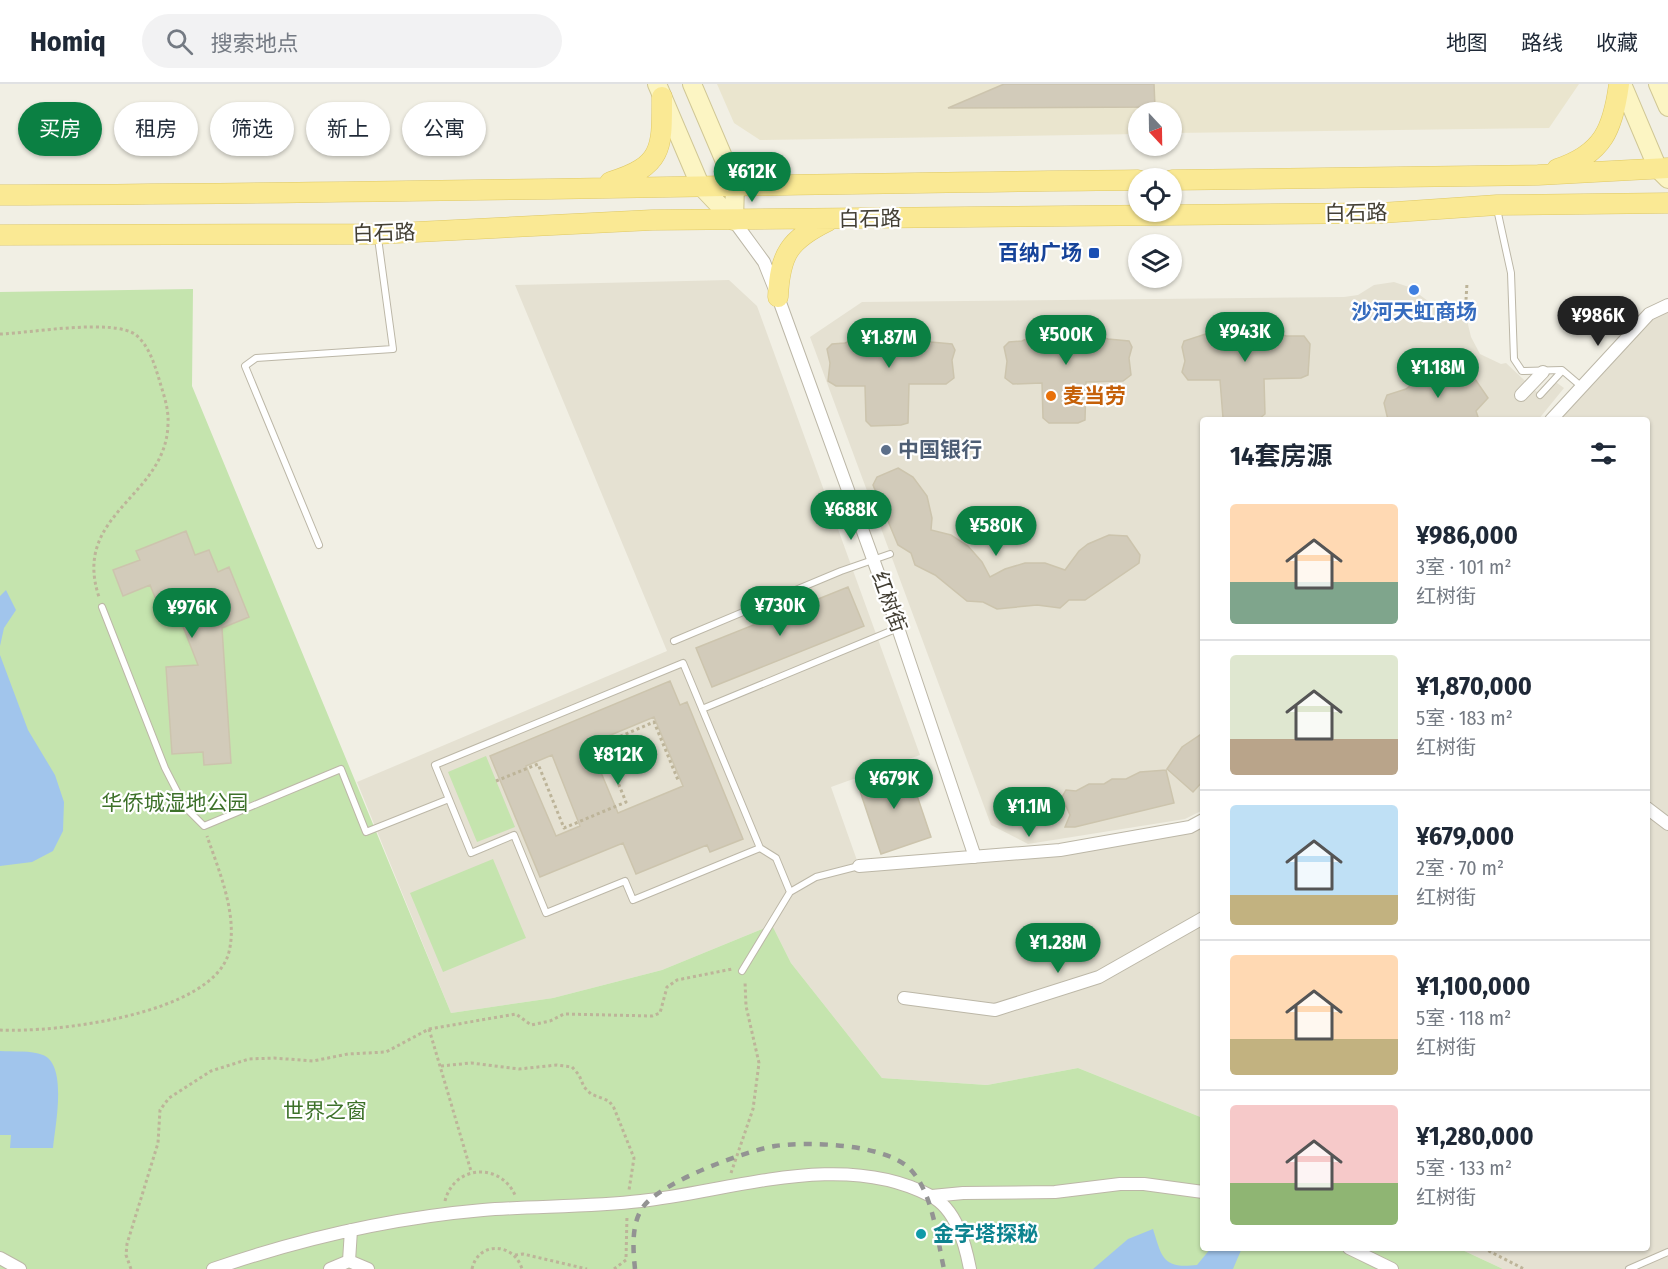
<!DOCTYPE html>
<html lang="zh">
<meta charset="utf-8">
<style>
:root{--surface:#fff;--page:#f2f2f3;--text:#1f2937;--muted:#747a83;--line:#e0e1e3;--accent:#0b8043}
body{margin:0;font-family:"Fira Sans Condensed","Noto Sans SC",sans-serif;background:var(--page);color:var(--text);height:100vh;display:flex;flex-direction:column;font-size:22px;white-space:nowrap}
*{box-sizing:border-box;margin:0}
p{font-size:20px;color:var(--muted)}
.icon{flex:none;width:33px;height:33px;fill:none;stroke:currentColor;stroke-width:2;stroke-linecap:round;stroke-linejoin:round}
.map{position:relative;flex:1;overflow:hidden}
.details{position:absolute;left:1200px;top:333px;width:450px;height:834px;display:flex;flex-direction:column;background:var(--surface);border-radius:6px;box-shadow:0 2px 4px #0004}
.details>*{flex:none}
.guide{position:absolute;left:18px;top:18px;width:570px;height:54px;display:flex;gap:12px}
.needle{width:39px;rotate:158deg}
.controls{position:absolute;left:1128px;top:18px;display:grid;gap:12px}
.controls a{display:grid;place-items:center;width:54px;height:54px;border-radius:50%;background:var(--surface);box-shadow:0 2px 4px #0004;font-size:30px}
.price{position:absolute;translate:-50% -51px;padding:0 14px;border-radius:21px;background:var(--accent);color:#fff;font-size:20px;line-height:39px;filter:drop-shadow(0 2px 3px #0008)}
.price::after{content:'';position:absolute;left:50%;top:36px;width:18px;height:14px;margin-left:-9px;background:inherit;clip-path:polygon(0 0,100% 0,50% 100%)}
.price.on{background:#222;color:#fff}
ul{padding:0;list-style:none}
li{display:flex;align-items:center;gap:18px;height:150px;padding:0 30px}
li+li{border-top:2px solid var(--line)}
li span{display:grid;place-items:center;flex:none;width:168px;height:120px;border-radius:6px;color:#555}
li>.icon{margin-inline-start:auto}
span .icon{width:72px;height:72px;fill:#fffc;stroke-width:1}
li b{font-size:26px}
h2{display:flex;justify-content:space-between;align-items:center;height:72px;padding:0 30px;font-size:26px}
.chip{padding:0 21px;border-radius:27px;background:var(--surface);box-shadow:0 2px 4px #0004;font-size:21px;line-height:54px}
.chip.on{background:var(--accent);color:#fff}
header{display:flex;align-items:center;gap:36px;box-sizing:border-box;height:84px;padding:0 30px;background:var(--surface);border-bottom:2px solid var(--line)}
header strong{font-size:28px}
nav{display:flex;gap:33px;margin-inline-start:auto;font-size:21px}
.search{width:420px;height:54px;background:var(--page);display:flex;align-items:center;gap:15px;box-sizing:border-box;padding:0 21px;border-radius:33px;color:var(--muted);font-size:22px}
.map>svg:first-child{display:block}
.residential{fill:#e5e1d2}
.education{fill:#eae5ce}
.green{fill:#c5e4ae}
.water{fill:#a1c5ec}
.building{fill:#d2cbba;stroke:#ccc4ad;stroke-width:1.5;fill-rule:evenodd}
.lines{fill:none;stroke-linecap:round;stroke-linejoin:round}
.lane-casing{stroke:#bcb7a7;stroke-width:8}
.street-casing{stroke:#bcb7a7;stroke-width:14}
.secondary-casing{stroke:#d0c795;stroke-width:20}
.primary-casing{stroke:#dec865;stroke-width:21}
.path{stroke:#bdb499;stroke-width:3;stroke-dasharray:3 3;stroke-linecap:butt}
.lane{stroke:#fff;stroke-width:6}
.street{stroke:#fff;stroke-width:12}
.secondary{stroke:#fcf5c3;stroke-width:18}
.primary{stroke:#fae994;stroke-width:20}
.rail{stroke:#939393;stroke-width:4.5;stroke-dasharray:8 8;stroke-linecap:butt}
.transit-dot{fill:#1a4fb4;stroke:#fff;stroke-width:2}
.shop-dot{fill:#3f7fe0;stroke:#fff;stroke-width:2}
.food-dot{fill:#e8710a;stroke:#fff;stroke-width:2}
.service-dot{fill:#5c6f8a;stroke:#fff;stroke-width:2}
.culture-dot{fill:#0f9aa8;stroke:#fff;stroke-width:2}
.labels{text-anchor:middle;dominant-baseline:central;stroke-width:4.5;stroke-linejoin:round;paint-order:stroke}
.street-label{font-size:21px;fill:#433f34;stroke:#fff}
.transit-label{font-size:21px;font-weight:bold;fill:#164399;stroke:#fff;text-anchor:end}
.shop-label{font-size:21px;font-weight:bold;fill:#366cbe;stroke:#fff}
.food-label{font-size:21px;font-weight:bold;fill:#c56008;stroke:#fff;text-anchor:start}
.service-label{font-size:21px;font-weight:bold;fill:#4e5e75;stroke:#fff;text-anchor:start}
.park-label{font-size:21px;fill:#3d712a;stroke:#fff}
.culture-label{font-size:21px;font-weight:bold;fill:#0d838f;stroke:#fff;text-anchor:start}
</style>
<header>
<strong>Homiq</strong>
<div class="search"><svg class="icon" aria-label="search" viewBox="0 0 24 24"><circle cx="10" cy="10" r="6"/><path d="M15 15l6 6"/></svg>搜索地点</div>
<nav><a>地图</a><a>路线</a><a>收藏</a></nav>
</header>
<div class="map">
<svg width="1668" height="1185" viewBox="0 0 1668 1185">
<rect width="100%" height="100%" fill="#f1efe4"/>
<path class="residential" d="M729,196L757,222L920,671L831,703L859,782L1004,772L1203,736V1034L1078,984L987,1001L882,994L791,879L772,841L662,886L553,914L451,929L357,698L667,567L515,201Z
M1394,198L1409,203L1428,217H1457V232H1466L1471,253L1480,270L1501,280L1506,279L1539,310L1553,296L1564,304L1538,336H1203V726L1185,735L1028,760L991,741L810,253L862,218L1344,213L1358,211L1374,201Z
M1668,221V1185H1503L1458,1164H1647V336H1551L1649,230Z"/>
<path class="education" d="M717,0H1579L1549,44L1172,49V28H1138V50L760,56L734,39Z"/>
<path class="green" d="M193,205L192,302L451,929L553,914L662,886L772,841L791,879L882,994L987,1001L1078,984L1203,1034V1164H1458L1503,1185H0V208Z
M486,672L515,743L477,758L448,688Z
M493,775L526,854L443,888L410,809Z"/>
<path class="water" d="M6,506L16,526L4,544L0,562V512Z
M0,571L28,646L55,691L64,718L63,747L53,767L32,778L0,782Z
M0,967C13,968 31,966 43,971C68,981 55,1042 53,1064H10L11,1051H0Z
M1153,1145C1162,1174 1163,1185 1197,1181L1211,1164H1242L1233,1185H1093L1128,1155Z"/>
<path class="building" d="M1004,0H1154L1155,23L948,24Z
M1240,230L1260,233L1259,242L1286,252H1304L1310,260L1308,291L1301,294L1264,295L1265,330L1259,335L1223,334L1220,296H1188L1182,288L1185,277L1182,263L1184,257L1221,245L1220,236Z
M1072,233L1082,235L1081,245L1108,255L1129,257L1132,263L1129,274L1131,291L1123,297L1086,298L1085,336L1078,339H1049L1043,334L1042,299L1013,300L1005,294L1007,277L1004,263L1009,258L1022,257L1043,248L1041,238L1051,234Z
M895,236L905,238L904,248L931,258L952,260L955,266L952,276L954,294L946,300H909L908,339L901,341L871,342L866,337L865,302H836L828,297L830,279L827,265L832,260L845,259L866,251L864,241Z
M1455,284L1475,295L1488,314L1476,327L1479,336H1388L1384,319L1387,311L1406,305L1419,295L1435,293L1443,296Z
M898,384L913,393L927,412L932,434L931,446L951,451L968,462L982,478L990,493L1005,485L1025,479H1045L1065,486L1079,467L1088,460L1109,451L1127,452L1140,471L1139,479L1085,516H1069L1060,524L1037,521L997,525L983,518L967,517L935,491L915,481L911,469L898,461L873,401L877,393Z
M186,447L195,471L209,466L218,488L229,483L249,533L222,544L231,679L204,681L203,668L172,670L166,583L198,581L180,535L166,540L150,501L123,512L113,486L140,476L136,467Z
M848,503L864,542L712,603L696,564Z
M670,597L680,621L687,618L743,755L710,768L707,761L636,790L623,759L540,793L490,672ZM654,633L683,702L618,729L589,660ZM552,671L580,742L556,752L526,682Z
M1203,649V697L1193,708L1167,685L1182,663Z
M907,682L931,753L881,770L857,698Z
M1166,686L1174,719L1075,743H1065L1070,731L1062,713L1066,706L1076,707L1089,700H1104L1112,695H1126L1140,688Z"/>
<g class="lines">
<defs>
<path id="lane" d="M1497,125L1511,189L1514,275L1522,287L1562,286L1582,303
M1540,311L1562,287
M319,461L245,282L256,274L393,265L378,154
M102,523L165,684L185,723L204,742L341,685L366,748L449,715
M674,557L841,487L890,470
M683,579L760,764L633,816L625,797L546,829L514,751L471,769L435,681Z
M702,625L898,544
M760,764L776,774L790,808
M742,887L790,808L816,793L859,782
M1629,1185L1668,1168"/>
<path id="street" d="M734,137L764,178L778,213L898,544L975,773
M1521,311L1543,288
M1551,336L1649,230L1668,221
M1647,724L1668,740
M859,782L1060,766L1190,743L1203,736
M904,914L995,926L1099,893L1203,834
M932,1112L963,1109L1055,1108L1120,1100H1144L1203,1108
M1349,1164L1392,1185
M0,1174L20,1185
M349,1177L351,1146
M213,1185C300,1155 390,1134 483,1126C535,1122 589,1123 641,1117C732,1107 843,1065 931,1112C956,1125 965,1159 970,1185
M330,1185L349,1177L368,1185"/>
<path id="secondary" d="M657,0L700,101L734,137
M692,0L735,101L734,137
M1622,0L1658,85L1668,95
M1658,0L1668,23"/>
<path id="primary" d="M1557,85C1603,70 1613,45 1619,0
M1172,96L1538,91L1668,84
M610,98C664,82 662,63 662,13
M0,111C380,110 759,100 1138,96
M0,151L377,150L652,136L1381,129L1497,121L1668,119
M778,213C780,170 789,156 828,137"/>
</defs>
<use href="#lane" class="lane-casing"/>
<use href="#street" class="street-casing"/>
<use href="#secondary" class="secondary-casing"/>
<use href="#primary" class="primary-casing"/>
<path class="path" d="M1466,216L1467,199
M0,250C31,249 114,234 136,251C149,262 154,279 159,295C163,309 169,324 168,340C166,414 71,429 99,513
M496,697L538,680L564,744L626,718L602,660L654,638L678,696
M429,945L471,1087
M0,946C53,949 213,931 229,868C238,831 219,787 207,752
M441,982L471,979L519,985L557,981L572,983L579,991L584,1003L591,1010L609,1017L614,1024L634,1074L629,1106
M731,1089L753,1025L759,979L746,922L745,898
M445,1117C454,1081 500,1078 515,1111
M1483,1164L1524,1185
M515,1171L523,1170L587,1185
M131,1185L126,1171L127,1160L158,1059L160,1026L169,1014L211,987L249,975L274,974L313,977L348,970L386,968L429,945L516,930L531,941L550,937L564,930L652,932L660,929L667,903L677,896L732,885
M472,1185C478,1157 514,1158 522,1185
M614,1185L626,1176L627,1131"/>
<use href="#lane" class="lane"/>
<use href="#street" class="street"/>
<use href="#secondary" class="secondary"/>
<use href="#primary" class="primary"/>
<path class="rail" d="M635,1185C633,1165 631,1140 643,1123C661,1098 745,1067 775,1062C808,1057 888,1060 911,1086C933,1110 937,1154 944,1185"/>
</g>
<rect class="transit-dot" x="1088" y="163" width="12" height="12" rx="3"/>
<circle class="shop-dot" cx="1414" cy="206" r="6"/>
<circle class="food-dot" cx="1051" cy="312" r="6"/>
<circle class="service-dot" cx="886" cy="366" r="6"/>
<circle class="culture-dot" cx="921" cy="1150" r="6"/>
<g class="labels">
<g class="street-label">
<text transform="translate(1356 129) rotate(-1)">白石路</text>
<text transform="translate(870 135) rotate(-1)">白石路</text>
<text transform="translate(384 149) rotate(-2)">白石路</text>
<text transform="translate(889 518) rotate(70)">红树街</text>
</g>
<g class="transit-label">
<text x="1082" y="169">百纳广场</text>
</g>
<g class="shop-label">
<text x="1414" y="228">沙河天虹商场</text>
</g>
<g class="food-label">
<text x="1063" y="312">麦当劳</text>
</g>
<g class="service-label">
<text x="898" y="366">中国银行</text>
</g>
<g class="park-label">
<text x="175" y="719">华侨城湿地公园</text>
<text x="325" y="1027">世界之窗</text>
</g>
<g class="culture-label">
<text x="933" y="1150">金字塔探秘</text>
</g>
</g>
</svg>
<div class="controls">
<a><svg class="needle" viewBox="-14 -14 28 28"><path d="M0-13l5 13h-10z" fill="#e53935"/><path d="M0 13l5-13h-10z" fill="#747a83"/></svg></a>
<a><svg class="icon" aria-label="locate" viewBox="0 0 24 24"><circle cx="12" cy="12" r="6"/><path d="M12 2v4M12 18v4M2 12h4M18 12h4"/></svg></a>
<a><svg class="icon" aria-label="layers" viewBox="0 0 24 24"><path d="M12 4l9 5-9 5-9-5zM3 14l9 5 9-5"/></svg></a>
</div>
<b class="price" style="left:752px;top:119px">¥612K</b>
<b class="price on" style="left:1598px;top:263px">¥986K</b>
<b class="price" style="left:1245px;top:279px">¥943K</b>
<b class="price" style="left:1066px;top:282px">¥500K</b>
<b class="price" style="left:889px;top:285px">¥1.87M</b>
<b class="price" style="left:1438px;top:315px">¥1.18M</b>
<b class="price" style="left:851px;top:457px">¥688K</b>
<b class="price" style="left:996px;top:473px">¥580K</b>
<b class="price" style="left:780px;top:553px">¥730K</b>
<b class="price" style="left:192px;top:555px">¥976K</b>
<b class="price" style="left:618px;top:702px">¥812K</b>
<b class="price" style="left:894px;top:726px">¥679K</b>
<b class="price" style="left:1029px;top:754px">¥1.1M</b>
<b class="price" style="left:1058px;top:890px">¥1.28M</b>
<div class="guide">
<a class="chip on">买房</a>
<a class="chip">租房</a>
<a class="chip">筛选</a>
<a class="chip">新上</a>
<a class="chip">公寓</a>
</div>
<section class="details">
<h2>14套房源<svg class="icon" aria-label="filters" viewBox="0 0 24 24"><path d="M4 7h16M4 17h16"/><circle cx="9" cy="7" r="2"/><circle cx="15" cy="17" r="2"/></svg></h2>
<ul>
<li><span style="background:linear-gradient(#ffd9b3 65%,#7fa58c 0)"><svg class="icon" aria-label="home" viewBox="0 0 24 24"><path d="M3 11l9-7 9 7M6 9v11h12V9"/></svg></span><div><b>¥986,000</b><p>3室 · 101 m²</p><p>红树街</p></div></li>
<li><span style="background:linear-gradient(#dfe7d0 70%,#b9a48a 0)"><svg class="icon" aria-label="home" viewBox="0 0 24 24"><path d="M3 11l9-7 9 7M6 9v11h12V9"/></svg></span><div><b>¥1,870,000</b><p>5室 · 183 m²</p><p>红树街</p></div></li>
<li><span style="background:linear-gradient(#bfe0f5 75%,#c2b280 0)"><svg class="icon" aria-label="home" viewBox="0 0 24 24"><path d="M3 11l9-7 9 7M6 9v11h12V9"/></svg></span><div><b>¥679,000</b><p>2室 · 70 m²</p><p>红树街</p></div></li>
<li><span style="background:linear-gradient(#ffd9b3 70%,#c2b280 0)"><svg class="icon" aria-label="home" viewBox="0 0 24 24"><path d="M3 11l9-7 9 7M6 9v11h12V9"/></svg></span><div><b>¥1,100,000</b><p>5室 · 118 m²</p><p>红树街</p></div></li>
<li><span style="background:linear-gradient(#f6c9c9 65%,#8fb573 0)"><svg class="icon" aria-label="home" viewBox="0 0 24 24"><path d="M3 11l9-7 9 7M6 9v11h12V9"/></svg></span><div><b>¥1,280,000</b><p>5室 · 133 m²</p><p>红树街</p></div></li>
</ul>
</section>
</div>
